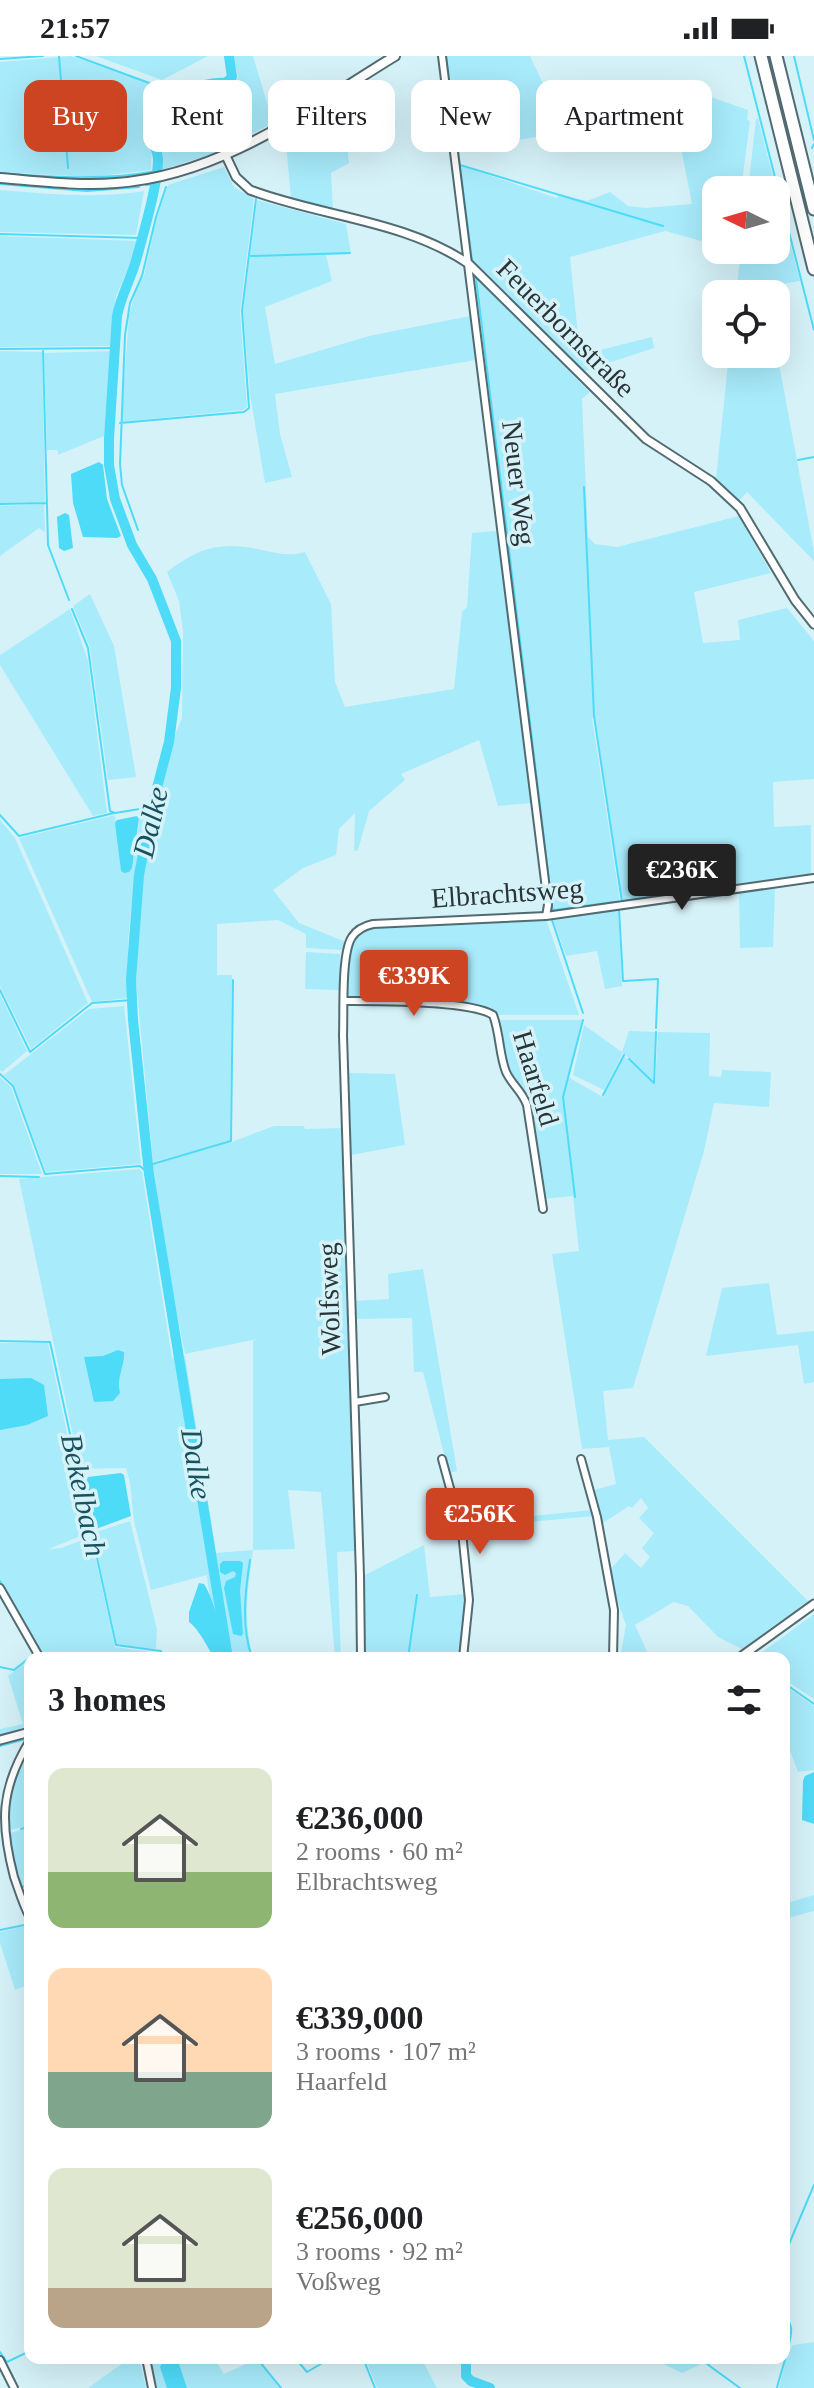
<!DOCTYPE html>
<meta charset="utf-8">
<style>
:root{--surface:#fff;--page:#f2f2f2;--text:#202124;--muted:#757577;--accent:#cd4422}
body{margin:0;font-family:"Times New Roman",serif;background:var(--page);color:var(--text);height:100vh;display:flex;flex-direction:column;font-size:30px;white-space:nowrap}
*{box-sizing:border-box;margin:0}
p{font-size:26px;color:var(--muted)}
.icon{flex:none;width:44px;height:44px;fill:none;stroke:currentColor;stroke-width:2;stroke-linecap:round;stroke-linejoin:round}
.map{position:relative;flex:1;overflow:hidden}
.details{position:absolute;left:24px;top:1596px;width:766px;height:712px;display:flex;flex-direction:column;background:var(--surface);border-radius:16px;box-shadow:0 8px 32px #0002}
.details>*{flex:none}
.top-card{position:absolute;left:24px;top:24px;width:766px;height:72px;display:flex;gap:16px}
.needle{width:52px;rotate:275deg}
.tools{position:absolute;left:702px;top:120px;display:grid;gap:16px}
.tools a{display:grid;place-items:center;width:88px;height:88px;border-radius:16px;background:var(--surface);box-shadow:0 8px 32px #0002;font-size:40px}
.price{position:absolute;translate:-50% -68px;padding:0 18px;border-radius:8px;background:var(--accent);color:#fff;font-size:26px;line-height:52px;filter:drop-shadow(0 2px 4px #0008)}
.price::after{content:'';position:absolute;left:50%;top:48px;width:24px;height:18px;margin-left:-12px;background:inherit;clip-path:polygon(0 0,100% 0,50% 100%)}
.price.active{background:#222;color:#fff}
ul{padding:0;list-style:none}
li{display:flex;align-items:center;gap:24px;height:200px;padding:0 24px}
li span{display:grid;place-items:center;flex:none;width:224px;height:160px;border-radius:16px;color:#555}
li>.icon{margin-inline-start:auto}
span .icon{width:96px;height:96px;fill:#fffc;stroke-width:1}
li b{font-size:34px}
h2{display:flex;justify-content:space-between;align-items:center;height:96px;padding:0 24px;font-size:34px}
.chip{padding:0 28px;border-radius:16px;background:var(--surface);box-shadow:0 8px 32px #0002;font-size:28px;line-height:72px}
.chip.active{background:var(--accent);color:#fff}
.status{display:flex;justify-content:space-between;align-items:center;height:56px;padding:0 40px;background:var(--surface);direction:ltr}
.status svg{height:22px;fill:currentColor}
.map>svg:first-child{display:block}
.green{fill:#a8ebfb}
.water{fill:#4edbf8}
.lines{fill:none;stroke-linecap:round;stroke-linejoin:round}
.stream{stroke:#4edbf8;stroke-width:2}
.river{stroke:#4edbf8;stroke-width:10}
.minor-casing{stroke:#526b71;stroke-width:10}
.tertiary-casing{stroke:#526b71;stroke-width:11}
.secondary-casing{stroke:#526b71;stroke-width:12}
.motorway-casing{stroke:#526b71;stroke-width:15}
.minor{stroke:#fff;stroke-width:6}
.tertiary{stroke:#fff;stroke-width:7}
.secondary{stroke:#fff;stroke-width:8}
.motorway{stroke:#fff;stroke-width:11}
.labels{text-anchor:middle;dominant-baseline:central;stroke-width:7;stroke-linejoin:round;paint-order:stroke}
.street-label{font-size:28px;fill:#293437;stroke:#d6f2f9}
.water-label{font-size:30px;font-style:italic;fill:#18525f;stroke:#d6f2f9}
</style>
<div class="status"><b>21:57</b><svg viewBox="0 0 49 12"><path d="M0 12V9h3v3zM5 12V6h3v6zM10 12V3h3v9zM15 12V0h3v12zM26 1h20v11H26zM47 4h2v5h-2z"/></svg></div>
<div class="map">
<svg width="814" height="2332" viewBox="0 0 814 2332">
<rect width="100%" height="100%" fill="#d6f2f9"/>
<path class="green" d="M71,0L166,33L169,56L152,84L151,114L92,121L0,116V6Z
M96,0H208L162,24Z
M234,0H253L273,67L212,98L161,114L163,102L159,90L169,77H174L178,63L173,43L175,38L188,40L231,30L238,22Z
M447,0H530L566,76L459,94Z
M668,26L748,54L747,64L750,65L741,134H716V189L665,175L570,201L580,299L652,281L654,292L584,315L472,203L461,110L557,142L559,138L587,145L610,136L628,150L645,152L692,148Z
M342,43L349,107L331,117L333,154L291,142L285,77Z
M756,63H758L800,225L777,229L774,238H736L741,194H776V134H748Z
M224,111L234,131L254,143L240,256L247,351L243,354L121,366L129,260L135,237L144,220L157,161L168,129Z
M0,134C49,138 96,143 144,135L136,179L0,176Z
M257,144L346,168L351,198L326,199L332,225L265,251L275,308L369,280L470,260L476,304L275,338L280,378L292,421L265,427L250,338L243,255Z
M0,180L136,185L133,202L116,240L111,290L0,291Z
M478,224L590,336L582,343L588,481L595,488L617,491L739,460L771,517L694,536L703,587L740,584L738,564L787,552L814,585V723L773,726L774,771L811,769V820L622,844L595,661L592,662L620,845L554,853L476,226Z
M776,292L814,496V505L747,436L739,445L716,423L729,298H776Z
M0,295L42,296L45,446L0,447Z
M111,295L104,380L58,399V394H47L44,297Z
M44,448L45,476L39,472L0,500V450Z
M495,475L498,478L531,747L498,750L479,684L401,718L405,724L369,755L358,794L354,795L355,757L339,773L336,799L303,812L273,834L299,867L346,886L344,894L306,892V878L278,864L217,868V919H232L230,1085L153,1106L136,925L142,819L171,689L182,662L183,576L179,545L167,516C199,491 222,485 262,494C277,497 290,501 305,496L331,548L335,626L345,651L454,633L462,556L467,551L472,477Z
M90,538L114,590L136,721L108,724L90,592L73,550Z
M70,553L88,605L107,757L93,760L0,609V599Z
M115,759L121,815L129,816L137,792L139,762H147C134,820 124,883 129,942L92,946L19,782Z
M0,764L15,782L88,947L31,993L0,930Z
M775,832L773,891L740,892L739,837Z
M618,853L622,930L605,933L597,895L566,900L553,863Z
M546,863L579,959H500L480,950L389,943L347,944C347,913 341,893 366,871Z
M306,896L340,898L339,934L305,933Z
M0,938L27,995L2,1016L0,1014Z
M124,950L141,1108L46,1116L13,1028L4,1019L89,953Z
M498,964H582L568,1021L603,1041L624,1000L655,1028L658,976L710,977L709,1020L721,1021L722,1014L771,1016L769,1051L714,1047L704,1095L633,1332L603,1335L608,1384L644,1381L808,1545L742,1593L718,1581L688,1550L674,1546L635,1569L650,1602H620L626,1569L614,1535L610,1514L625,1497L641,1512L650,1501L642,1492L654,1477L639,1462L648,1452L641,1442L632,1452L629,1450L603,1467L594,1434L616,1428L609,1391L582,1393L552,1198L579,1195L573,1140L543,1143L529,1048C524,1035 514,1028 508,1015C501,1001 501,980 498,964Z
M584,969L622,996L629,975L655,976L653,1024L623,997L604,1034L573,1019Z
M349,1017L395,1018L405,1089L351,1099Z
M0,1021L11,1031L42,1118H0Z
M274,1070H304L305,1073L341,1072L355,1495L337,1496L341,1602H335L321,1436L288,1434L295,1493L253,1494C248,1530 242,1568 254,1602H223C225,1574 208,1547 207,1519L151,1534L134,1465L130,1427L126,1412L80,1413L19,1123L139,1113L142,1116L172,1302L185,1300L216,1497L253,1494V1285L257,1283L185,1298L167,1207L153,1108L232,1086Z
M423,1213L457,1415L449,1417L423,1316H414L412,1262L354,1263V1245L389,1243L388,1218Z
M769,1227L777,1279L814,1275V1326L804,1328L798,1289L706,1300L722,1232Z
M0,1287H48L88,1477L49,1493L61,1492L91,1481L115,1591L158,1597L160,1602H46L0,1523Z
M592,1454L594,1460L465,1472L464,1467Z
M130,1465L157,1573L156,1593L117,1589L93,1477Z
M424,1489L430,1541L465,1538L459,1602H364L363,1520Z
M814,1558V1643L784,1623V1602H754Z
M30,1603V1671L0,1679V1673L23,1668L8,1620Z
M784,1629L814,1650V1714L798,1716L784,1678Z
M30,1687V1769L3,1776L11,1727Z
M30,1771V1826L22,1829L6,1780L7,1778Z
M814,1839V1855L784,1863V1848Z
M28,1869L30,1928L15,1934L0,1887V1876Z
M814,2286V2332H779L787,2299L793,2289Z
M130,2302H139L146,2332H88Z
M151,2302H214L224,2318L257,2303L279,2332H157Z
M365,2302H421L437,2332H377Z
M651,2302H699L706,2306L682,2317Z"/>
<path class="water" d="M99,406L103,409L107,443L121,480L117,482L83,481L73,447L71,418Z
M65,457L69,459L73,492L64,495L59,492L57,461Z
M137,760L139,762L132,812L129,816L124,817L121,815L115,767L117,764Z
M118,1294L124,1296C125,1311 116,1321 120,1337L113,1345L94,1346L84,1301L103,1300Z
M31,1322L44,1329L48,1360L27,1369L0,1374V1323Z
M121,1417L124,1419L131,1460L96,1473L86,1425L88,1421Z
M223,1505H240L243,1507L240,1535L243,1578L241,1580L233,1578L224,1532L226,1525L235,1521L236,1517L233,1515L225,1519L220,1516V1508Z
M199,1527L204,1528C214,1543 225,1584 223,1602H208L211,1597C207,1589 196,1570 189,1566V1556Z
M814,1716V1768L802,1764L803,1725L805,1720Z
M164,2302H177L187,2332H167L160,2311Z"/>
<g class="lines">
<path class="stream" d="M59,0L68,112
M76,0L171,35
M446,0L472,205L482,215
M744,0L814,274
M794,0L814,84
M0,3L43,0
M812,92L814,88
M460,109L663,170
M0,117C53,121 104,125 156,115
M0,128L87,135L139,131
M146,129L154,128
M0,178L141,182
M251,200L350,197
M476,222L553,856
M0,293L114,292
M43,295L48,489L69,544
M120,367L244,356L249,352L242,255L256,143
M798,404L814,401
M584,431L594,660L622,846
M0,448L46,447
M138,474L122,429L120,408L125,279L130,247L142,220L156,161L166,131
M72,553L88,592L110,755L115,757L152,751
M534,758L544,849
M0,759L19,780L114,757
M619,853L623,925L658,923L656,972
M554,854L727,831
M552,864L583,957
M0,934L30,996L92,947L132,944
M629,1003L654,1027L656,976
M0,1018L13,1030L45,1118L140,1110L149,1118
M603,1039L624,999
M149,1109L231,1085L233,924
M0,1120L39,1121
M575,1141L563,1041L583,964
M0,1285L50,1286L116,1589L161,1595L164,1602
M250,1504C245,1536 241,1570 252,1602
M0,1525L44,1602
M408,1602L417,1539
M460,1602L464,1563
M0,1611L14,1614L33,1599L34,1602
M784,1627L814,1648
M0,1690L26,1683
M21,1773L30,1770
M15,1814L22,1831L30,1828
M0,1874L29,1868L30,1870
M784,2200L814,2129
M0,2296L7,2306L30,2295
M149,2302L151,2313
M295,2302L307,2316L331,2302
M363,2302L375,2332
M259,2305L281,2332
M707,2308L740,2332
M777,2332C780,2317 793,2284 791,2272C790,2266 786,2259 784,2253"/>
<path class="river" d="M228,1602L149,1118L133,964L131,924L139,819L153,747L169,686L176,632V585L152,523L132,489L115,443L109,409V382L117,260C121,239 132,221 137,201C144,175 158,128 158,103C158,96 154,93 155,85L174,56L169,38L174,33C193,35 207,25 226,27L232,21L229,0
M466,2302V2320L471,2325L490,2332"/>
<defs>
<path id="minor" d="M442,0L548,849L546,860
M344,945C376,945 470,944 493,959C500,977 499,998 506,1016C512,1029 522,1035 527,1049L543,1153
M355,1346L385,1341
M442,1403L462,1476L469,1544L463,1602
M581,1403L597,1461L614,1554L613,1602
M0,1532L40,1602
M361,1602L360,1520L343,979C344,957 341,897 352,881C357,873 364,870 373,868L546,860L814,822
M30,1684C0,1733 0,1767 14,1821C19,1835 23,1849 30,1862
M146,2302L152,2332
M0,2304L14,2332"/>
<path id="tertiary" d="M226,100L236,121L250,134C322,161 404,164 469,208L646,383L711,425L740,452L795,544L814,568
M739,1602L814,1548
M0,1684L30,1676"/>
<path id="secondary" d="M0,122C38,125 77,130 116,127C221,120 308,53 395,0"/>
<path id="motorway" d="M761,0L814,213
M776,0L814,153"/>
</defs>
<use href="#minor" class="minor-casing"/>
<use href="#tertiary" class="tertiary-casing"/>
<use href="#secondary" class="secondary-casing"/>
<use href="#motorway" class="motorway-casing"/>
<use href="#minor" class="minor"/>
<use href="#tertiary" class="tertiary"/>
<use href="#secondary" class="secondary"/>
<use href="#motorway" class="motorway"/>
</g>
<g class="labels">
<g class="street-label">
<text transform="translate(566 272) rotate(45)">Feuerbornstraße</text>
<text transform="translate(519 427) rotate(83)">Neuer Weg</text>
<text transform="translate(507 837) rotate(-4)">Elbrachtsweg</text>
<text transform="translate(536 1022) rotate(73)">Haarfeld</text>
<text transform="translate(329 1243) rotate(-92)">Wolfsweg</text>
</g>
<g class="water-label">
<text transform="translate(150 766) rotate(-77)">Dalke</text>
<text transform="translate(197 1408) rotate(81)">Dalke</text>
<text transform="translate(84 1439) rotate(78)">Bekelbach</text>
</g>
</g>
</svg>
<div class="tools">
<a><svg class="needle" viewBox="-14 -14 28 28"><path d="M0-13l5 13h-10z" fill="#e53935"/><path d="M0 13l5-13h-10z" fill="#757577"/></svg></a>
<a><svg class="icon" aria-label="locate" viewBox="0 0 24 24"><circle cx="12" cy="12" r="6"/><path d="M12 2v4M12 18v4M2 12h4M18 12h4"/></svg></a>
</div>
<b class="price active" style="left:682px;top:856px">€236K</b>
<b class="price" style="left:414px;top:962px">€339K</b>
<b class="price" style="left:480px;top:1500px">€256K</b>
<div class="top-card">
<a class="chip active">Buy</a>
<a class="chip">Rent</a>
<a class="chip">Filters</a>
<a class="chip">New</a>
<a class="chip">Apartment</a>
</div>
<section class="details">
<h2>3 homes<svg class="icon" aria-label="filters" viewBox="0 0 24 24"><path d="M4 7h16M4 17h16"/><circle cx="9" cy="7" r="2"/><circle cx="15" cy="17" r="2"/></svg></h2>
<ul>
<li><span style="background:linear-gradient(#dfe7d0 65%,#8fb573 0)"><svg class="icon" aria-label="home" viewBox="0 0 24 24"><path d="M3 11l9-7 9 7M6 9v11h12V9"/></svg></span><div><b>€236,000</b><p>2 rooms · 60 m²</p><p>Elbrachtsweg</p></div></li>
<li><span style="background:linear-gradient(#ffd9b3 65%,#7fa58c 0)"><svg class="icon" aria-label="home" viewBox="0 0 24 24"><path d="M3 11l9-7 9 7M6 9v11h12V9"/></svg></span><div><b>€339,000</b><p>3 rooms · 107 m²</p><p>Haarfeld</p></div></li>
<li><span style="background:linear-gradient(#dfe7d0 75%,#b9a48a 0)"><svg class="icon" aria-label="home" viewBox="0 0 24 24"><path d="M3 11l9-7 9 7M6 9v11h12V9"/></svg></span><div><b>€256,000</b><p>3 rooms · 92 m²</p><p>Voßweg</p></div></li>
</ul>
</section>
</div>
